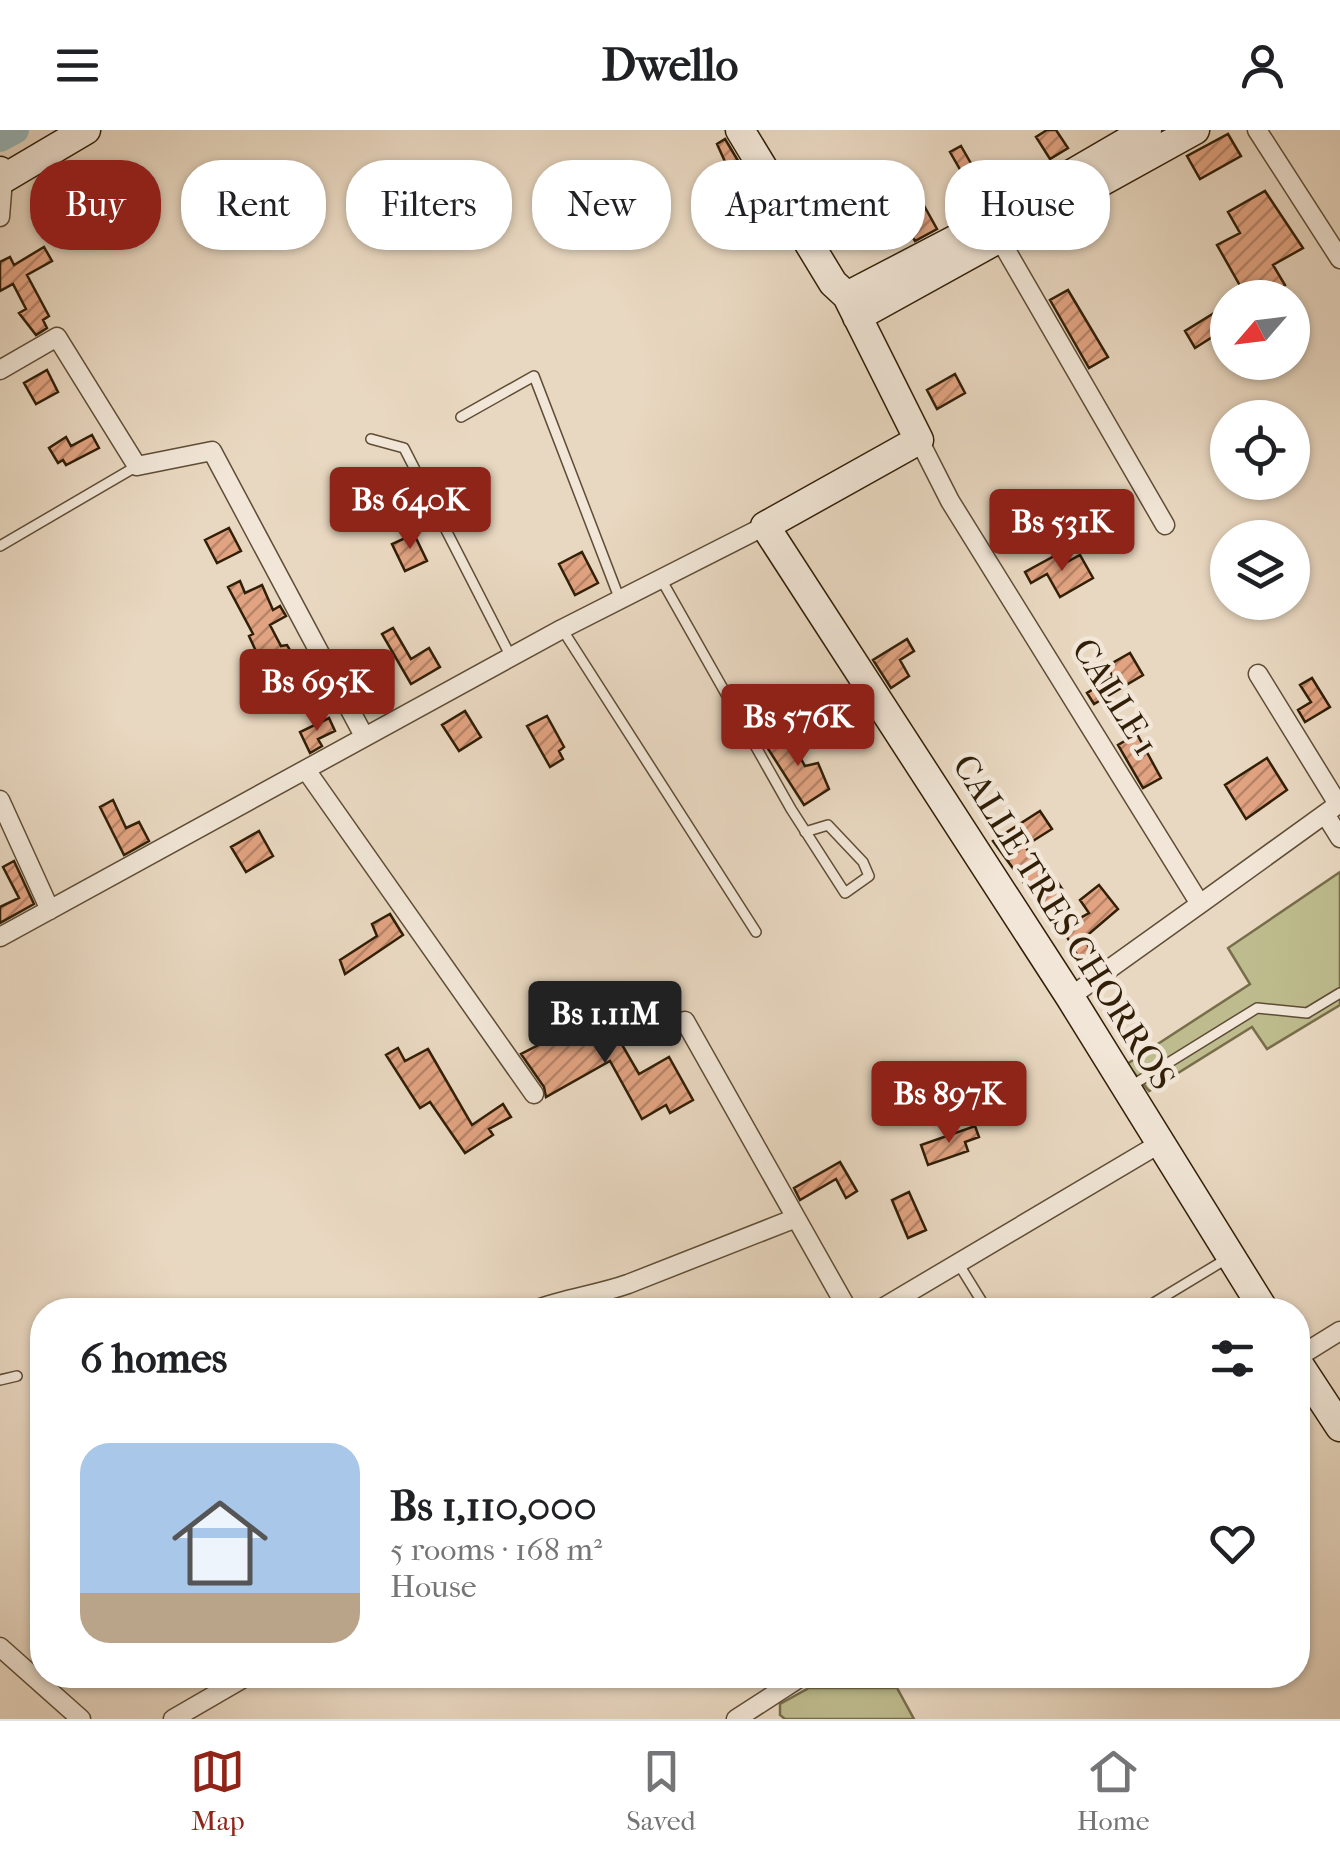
<!DOCTYPE html>
<meta charset="utf-8">
<style>
:root{--surface:#fff;--page:#f6f6f6;--text:#202124;--muted:#757577;--line:#e0e0e0;--accent:#8f2418}
body{margin:0;font-family:"IM FELL French Canon",serif;background:var(--page);color:var(--text);height:100vh;display:flex;flex-direction:column;font-size:38px;white-space:nowrap}
*{box-sizing:border-box;margin:0}
p{font-size:32px;color:var(--muted)}
.icon{flex:none;width:55px;height:55px;fill:none;stroke:currentColor;stroke-width:2;stroke-linecap:round;stroke-linejoin:round}
.map{position:relative;flex:1;overflow:hidden}
.sheet{position:absolute;left:30px;top:1168px;width:1280px;height:390px;display:flex;flex-direction:column;background:var(--surface);border-radius:40px;box-shadow:0 2px 8px #0004}
.sheet>*{flex:none}
.guide{position:absolute;left:30px;top:30px;width:1280px;height:90px;display:flex;gap:20px}
.needle{width:65px;rotate:242deg}
.buttons{position:absolute;left:1210px;top:150px;display:grid;gap:20px}
.buttons a{display:grid;place-items:center;width:100px;height:100px;border-radius:50%;background:var(--surface);box-shadow:0 2px 8px #0004;font-size:50px}
.price{position:absolute;translate:-50% -85px;padding:0 22px;border-radius:10px;background:var(--accent);color:#fff;font-size:32px;line-height:65px;filter:drop-shadow(0 2px 5px #0008)}
.price::after{content:'';position:absolute;left:50%;top:60px;width:30px;height:22px;margin-left:-15px;background:inherit;clip-path:polygon(0 0,100% 0,50% 100%)}
.price.current{background:#222;color:#fff}
ul{padding:0;list-style:none}
li{display:flex;align-items:center;gap:30px;height:250px;padding:0 50px}
li span{display:grid;place-items:center;flex:none;width:280px;height:200px;border-radius:30px;color:#555}
li>.icon{margin-inline-start:auto}
span .icon{width:120px;height:120px;fill:#fffc;stroke-width:1}
li b{font-size:42px}
h2{display:flex;justify-content:space-between;align-items:center;height:120px;padding:0 50px;font-size:42px}
.pill{padding:0 35px;border-radius:40px;background:var(--surface);box-shadow:0 2px 8px #0004;font-size:35px;line-height:90px}
.pill.current{background:var(--accent);color:#fff}
header{display:flex;justify-content:space-between;align-items:center;height:130px;padding:0 50px;background:var(--surface);font-size:45px;font-weight:700}
.menu{display:flex;justify-content:space-around;align-items:center;height:140px;border-top:2px solid var(--line);background:var(--surface);font-size:28px;color:var(--muted)}
.menu a{display:grid;justify-items:center;gap:5px}
.menu .current{color:var(--accent)}
.map>svg:first-child{display:block}
.park{fill:#bebc8e;stroke:#786e4a;stroke-width:2.5}
.lines{fill:none;stroke-linecap:round;stroke-linejoin:round}
.river{stroke:#99b8b9;stroke-width:28}
.building{fill:url(#building-hatch);stroke:#311f07;stroke-width:2.5}
.lane-casing{stroke:#5f4d36;stroke-width:12}
.street-casing{stroke:#5f4d36;stroke-width:21}
.secondary-casing{stroke:#311f07;stroke-width:31}
.lane{stroke:#f1e6d7;stroke-width:9}
.street{stroke:#f1e6d7;stroke-width:18}
.secondary{stroke:#f1e6d7;stroke-width:28}
.labels{text-anchor:middle;dominant-baseline:central;stroke-width:9;stroke-linejoin:round;paint-order:stroke}
.street-label{font-size:35px;fill:#311f07;stroke:#f1e6d7}
</style>
<header><svg class="icon" aria-label="menu" viewBox="0 0 24 24"><path d="M4 6h16M4 12h16M4 18h16"/></svg>Dwello<svg class="icon" aria-label="person" viewBox="0 0 24 24"><circle cx="12" cy="8" r="4"/><path d="M4 21q1-7 8-7t8 7"/></svg></header>
<div class="map">
<svg width="1340" height="1589" viewBox="0 0 1340 1589">
<defs>
<pattern id="building-hatch" width="6" height="6" patternUnits="userSpaceOnUse" patternTransform="scale(2.5)"><rect width="6" height="6" fill="#e1a381"/><path d="M-1 1l2-2M0 6l6-6M5 7l2-2" fill="none" stroke="#b78468"/></pattern>
</defs>
<rect width="100%" height="100%" fill="#e9d8c1"/>
<filter id="stains"><feTurbulence type="fractalNoise" baseFrequency=".002" numOctaves="4"/><feColorMatrix values="0 0 0 0 .2 0 0 0 0 .09 0 0 0 0 .02 0 0 0 .5 -.17"/></filter>
<radialGradient id="worn" r=".72"><stop offset=".6" stop-color="#630" stop-opacity="0"/><stop offset="1" stop-color="#630" stop-opacity=".3"/></radialGradient>
<path class="park" d="M1340,742V875L1267,919L1252,897L1149,961L1127,934L1250,854L1228,818Z
M809,1558H897L914,1589H785L780,1585V1574Z"/>
<g class="lines">
<path class="river" d="M0,8L15,0"/>
</g>
<path class="building" d="M1047,0H1056L1068,18L1050,29L1036,7Z
M1228,4L1241,26L1200,49L1187,26Z
M725,9L755,59L741,67L717,14Z
M961,16L984,56L992,51L1000,65L981,76L950,22Z
M885,56L905,95L886,105L865,66Z
M1265,61L1303,118L1273,135L1285,155L1264,168H1247L1217,115L1240,103L1228,82Z
M922,72L937,99L915,111L900,85Z
M44,117L52,131L27,145L49,186L43,190L47,198L36,205L19,183L26,179L13,154L0,161V132L10,127L14,135Z
M1068,160L1108,227L1089,238L1050,170Z
M1219,180L1228,197L1195,218L1185,201Z
M47,240L58,262L36,274L24,253Z
M955,244L965,263L937,279L927,260Z
M92,305L99,318L66,335L63,330L58,333L49,318L66,307L71,316Z
M229,398L241,421L217,433L205,410Z
M414,404L427,431L405,441L392,414Z
M582,422L598,453L575,465L559,434Z
M1058,424L1063,434L1080,425L1093,448L1060,467L1047,444L1031,453L1025,442Z
M240,451L245,463L262,455L273,480L280,476L286,486L270,495L281,516L287,515L293,525L281,532L289,547L272,556L249,506L253,504L228,457Z
M393,498L411,529L429,518L440,537L411,554L382,504Z
M907,509L914,521L900,530L909,546L891,558L873,530Z
M1130,523L1143,545L1094,574L1087,563L1113,547L1107,536Z
M1312,548L1330,577L1305,592L1298,580L1311,572L1300,555Z
M465,581L481,607L459,621L442,595Z
M547,586L564,617L559,621L563,629L550,637L527,596Z
M329,588L335,601L318,609L322,616L310,623L300,602Z
M792,600L797,610L792,613L805,636L818,633L829,659L804,675L765,614Z
M1137,604L1161,648L1143,658L1118,615Z
M1267,628L1287,660L1246,689L1225,655Z
M113,670L126,698L139,692L149,711L124,725L100,677Z
M1040,681L1052,699L1025,716L1047,753L1055,748L1068,768L1045,782L993,711Z
M259,701L273,726L246,742L231,717Z
M14,731L34,774L0,793V777L19,768L3,737Z
M1099,755L1118,779L1084,808L1096,830L1084,837L1062,798L1089,783L1080,770Z
M390,784L403,805L345,844L340,830L377,806L372,794Z
M603,882L639,944L669,927L693,970L670,983L666,975L642,989L610,931L546,967L544,957L521,924Z
M398,918L405,931L428,919L472,995L503,974L511,987L489,999L493,1005L465,1023L430,972L420,978L386,925Z
M975,996L979,1007L965,1012L968,1021L928,1035L921,1015Z
M840,1032L857,1061L846,1068L836,1049L800,1070L794,1058Z
M909,1062L926,1100L908,1108L892,1070Z"/>
<g class="lines">
<defs>
<path id="lane" d="M461,287L534,246L620,470
M371,309L404,318L511,527
M0,416L137,336
M661,449L791,679L845,763L869,746L863,732L828,695L805,702
M562,499L756,802
M1131,956L1257,878L1307,883L1340,863
M958,1133L987,1180
M1142,1180L1228,1128
M0,1250L17,1246"/>
<path id="street" d="M1257,0L1340,129
M0,87L3,49
M995,101L1165,395
M0,240L57,207L137,336L212,321L364,606
M919,310L950,371L1200,774L1070,867
M1258,544L1338,674
M306,640L534,964
M0,670L50,780
M1325,684L1340,708
M1200,774L1340,673
M0,807L562,499L765,396
M685,891L848,1180
M535,1180C566,1168 597,1165 628,1154L796,1088
M879,1180L1159,1014
M1298,1227L1340,1201
M0,1517L81,1589
M173,1589L249,1545
M736,1589L804,1545"/>
<path id="secondary" d="M740,0L833,153L847,166L919,310L765,396L1070,867L1264,1180
M0,41L3,49L86,0
M847,166L989,92L1147,0
M857,187L1195,0
M1298,1233L1340,1297"/>
</defs>
<use href="#lane" class="lane-casing"/>
<use href="#street" class="street-casing"/>
<use href="#secondary" class="secondary-casing"/>
<use href="#lane" class="lane"/>
<use href="#street" class="street"/>
<use href="#secondary" class="secondary"/>
</g>
<g class="labels">
<g class="street-label">
<text transform="translate(1115 567) rotate(58)">CALLE 1</text>
<text transform="translate(1064 792) rotate(58)">CALLE TRES CHORROS</text>
</g>
</g>
<rect width="100%" height="100%" filter="url(#stains)"/>
<rect width="100%" height="100%" fill="url(#worn)"/>
</svg>
<div class="buttons">
<a><svg class="needle" viewBox="-14 -14 28 28"><path d="M0-13l5 13h-10z" fill="#e53935"/><path d="M0 13l5-13h-10z" fill="#757577"/></svg></a>
<a><svg class="icon" aria-label="locate" viewBox="0 0 24 24"><circle cx="12" cy="12" r="6"/><path d="M12 2v4M12 18v4M2 12h4M18 12h4"/></svg></a>
<a><svg class="icon" aria-label="layers" viewBox="0 0 24 24"><path d="M12 4l9 5-9 5-9-5zM3 14l9 5 9-5"/></svg></a>
</div>
<b class="price" style="left:410px;top:422px">Bs 640K</b>
<b class="price" style="left:1062px;top:444px">Bs 531K</b>
<b class="price" style="left:317px;top:604px">Bs 695K</b>
<b class="price" style="left:798px;top:639px">Bs 576K</b>
<b class="price current" style="left:605px;top:936px">Bs 1.11M</b>
<b class="price" style="left:949px;top:1016px">Bs 897K</b>
<div class="guide">
<a class="pill current">Buy</a>
<a class="pill">Rent</a>
<a class="pill">Filters</a>
<a class="pill">New</a>
<a class="pill">Apartment</a>
<a class="pill">House</a>
</div>
<section class="sheet">
<h2>6 homes<svg class="icon" aria-label="filters" viewBox="0 0 24 24"><path d="M4 7h16M4 17h16"/><circle cx="9" cy="7" r="2"/><circle cx="15" cy="17" r="2"/></svg></h2>
<ul>
<li><span style="background:linear-gradient(#a9c7e8 75%,#b9a48a 0)"><svg class="icon" aria-label="home" viewBox="0 0 24 24"><path d="M3 11l9-7 9 7M6 9v11h12V9"/></svg></span><div><b>Bs 1,110,000</b><p>5 rooms · 168 m²</p><p>House</p></div><svg class="icon" aria-label="heart" viewBox="0 0 24 24"><path d="M12 20l-8-8c-3-5 5-10 8-4 3-6 11-1 8 4z"/></svg></li>
</ul>
</section>
</div>
<nav class="menu">
<a class="current"><svg class="icon" aria-label="map" viewBox="0 0 24 24"><path d="M3 6l6-2 6 2 6-2v14l-6 2-6-2-6 2zM9 4v14M15 6v14"/></svg>Map</a>
<a><svg class="icon" aria-label="saved" viewBox="0 0 24 24"><path d="M7 4h10v16l-5-4-5 4z"/></svg>Saved</a>
<a><svg class="icon" aria-label="home" viewBox="0 0 24 24"><path d="M3 11l9-7 9 7M6 9v11h12V9"/></svg>Home</a>
</nav>
